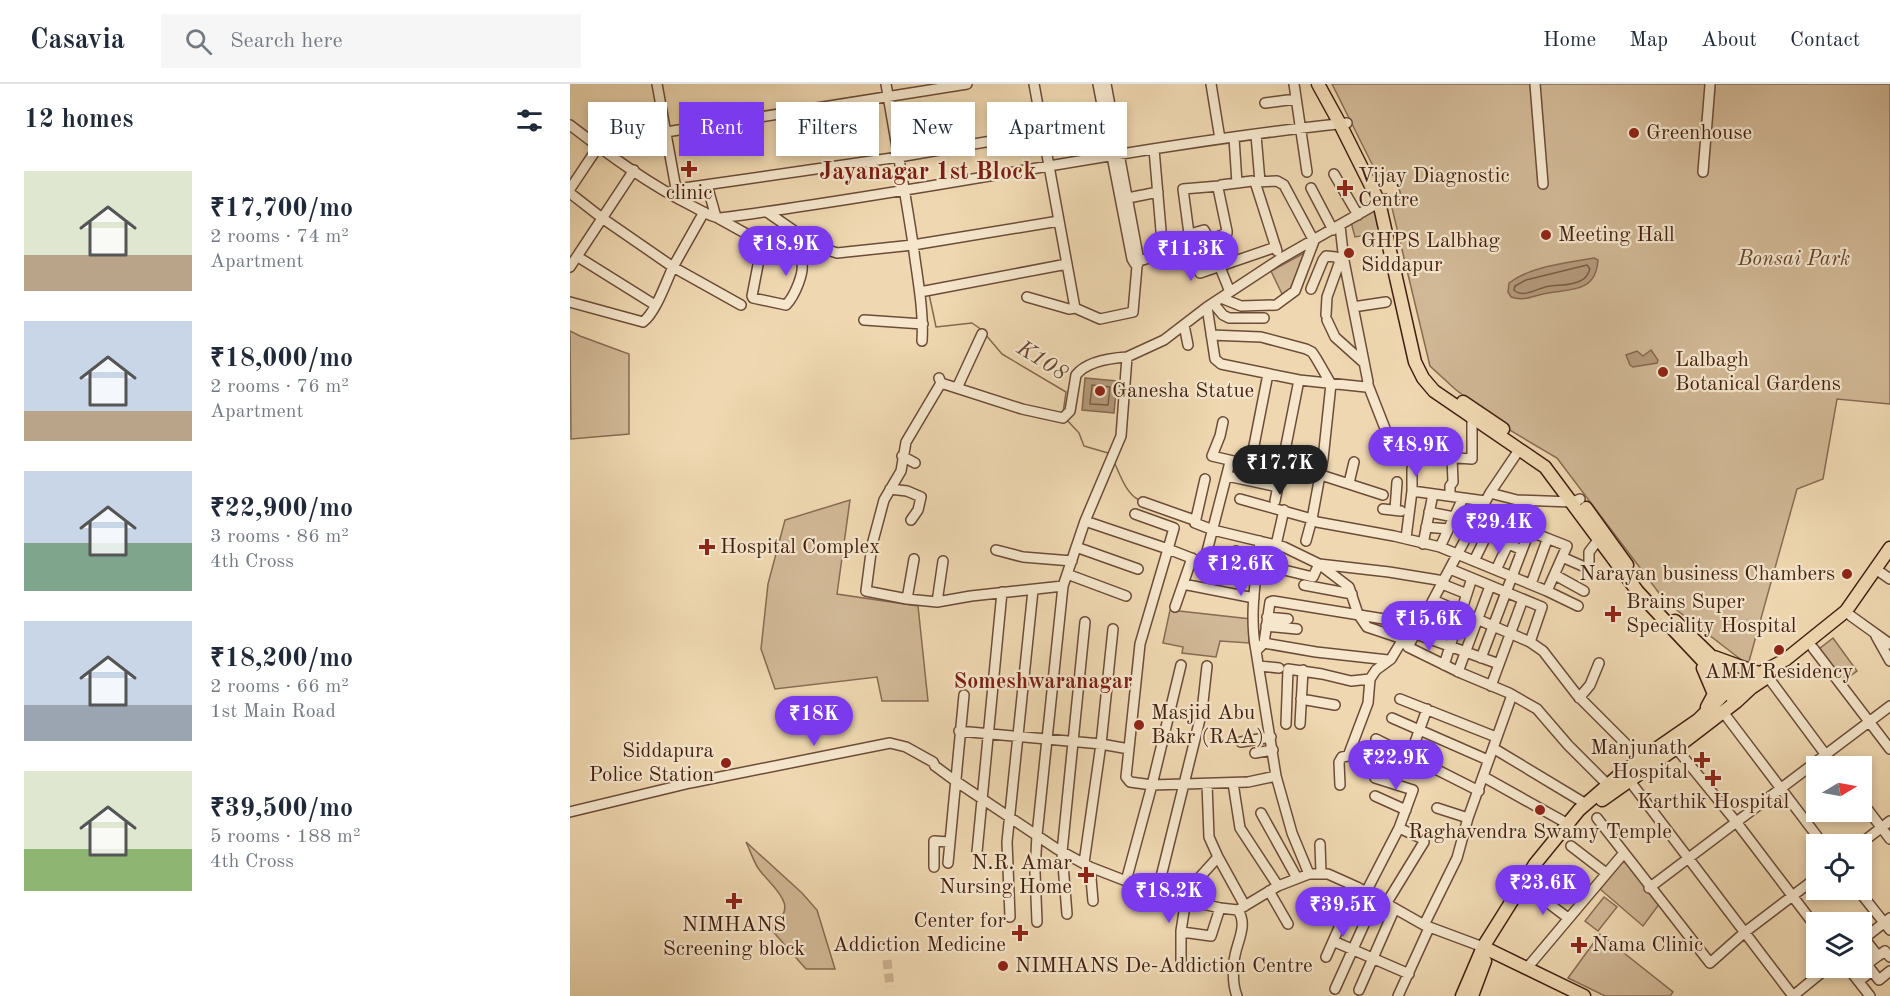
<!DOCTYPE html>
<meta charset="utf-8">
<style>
:root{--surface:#fff;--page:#f6f6f7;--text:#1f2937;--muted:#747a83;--line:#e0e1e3;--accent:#7c3aed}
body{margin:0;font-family:"Old Standard TT",serif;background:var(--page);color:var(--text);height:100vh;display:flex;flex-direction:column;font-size:22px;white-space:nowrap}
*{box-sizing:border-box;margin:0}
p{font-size:20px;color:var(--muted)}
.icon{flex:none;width:33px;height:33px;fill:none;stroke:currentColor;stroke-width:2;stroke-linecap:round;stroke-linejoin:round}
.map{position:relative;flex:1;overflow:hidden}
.side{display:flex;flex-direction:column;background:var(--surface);width:570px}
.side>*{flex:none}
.top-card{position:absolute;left:18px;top:18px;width:570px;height:54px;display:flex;gap:12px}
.needle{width:39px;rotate:80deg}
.tools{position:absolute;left:1236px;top:672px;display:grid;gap:12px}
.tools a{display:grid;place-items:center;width:66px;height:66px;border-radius:0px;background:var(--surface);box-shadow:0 3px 9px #0003;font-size:30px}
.price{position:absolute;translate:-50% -51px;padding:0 14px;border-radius:21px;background:var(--accent);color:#fff;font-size:20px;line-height:39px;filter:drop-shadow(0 2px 3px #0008)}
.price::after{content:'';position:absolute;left:50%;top:36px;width:18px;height:14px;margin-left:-9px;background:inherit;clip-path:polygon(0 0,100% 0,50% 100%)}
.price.selected{background:#222;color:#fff}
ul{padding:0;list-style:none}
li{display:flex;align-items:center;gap:18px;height:150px;padding:0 24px}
li span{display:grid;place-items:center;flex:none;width:168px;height:120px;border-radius:0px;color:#555}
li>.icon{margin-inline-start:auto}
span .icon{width:72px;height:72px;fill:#fffc;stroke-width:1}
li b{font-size:26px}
h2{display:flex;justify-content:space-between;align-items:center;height:72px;padding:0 24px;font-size:26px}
.tag{padding:0 21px;border-radius:0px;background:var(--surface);box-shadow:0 3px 9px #0003;font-size:21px;line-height:54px}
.tag.selected{background:var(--accent);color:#fff}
header{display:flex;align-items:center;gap:36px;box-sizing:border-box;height:84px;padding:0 30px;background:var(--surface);border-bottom:2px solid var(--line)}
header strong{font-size:28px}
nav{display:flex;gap:33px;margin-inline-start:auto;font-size:21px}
.search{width:420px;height:54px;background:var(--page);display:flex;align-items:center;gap:15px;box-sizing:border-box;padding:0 21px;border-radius:0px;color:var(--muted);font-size:22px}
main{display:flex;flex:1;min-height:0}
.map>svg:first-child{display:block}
.green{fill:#d1b896;stroke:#896b53;stroke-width:1.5}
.water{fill:#b4997a;stroke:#866850;stroke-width:1.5}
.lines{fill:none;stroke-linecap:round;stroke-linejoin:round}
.shore{stroke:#7a5c45;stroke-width:1.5}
.stream{stroke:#866850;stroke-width:1.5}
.minor-tunnel{stroke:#ccb391;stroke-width:9;stroke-dasharray:9 4.5;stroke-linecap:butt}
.minor-casing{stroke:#6c4c38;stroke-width:12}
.major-casing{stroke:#411e10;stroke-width:15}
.minor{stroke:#f5e6cc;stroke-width:9}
.major{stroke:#efd8b1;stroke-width:12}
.poi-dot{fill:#8f2418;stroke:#f5e6cc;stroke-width:2}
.labels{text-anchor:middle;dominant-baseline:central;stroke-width:4.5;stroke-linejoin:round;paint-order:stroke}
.poi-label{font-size:21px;fill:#411e10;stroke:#f5e6cc;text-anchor:start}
.park-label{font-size:21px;font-style:italic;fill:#654432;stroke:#f5e6cc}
.water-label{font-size:22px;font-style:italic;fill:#694935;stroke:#f5e6cc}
.neighbourhood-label{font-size:22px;font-weight:bold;fill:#7a1f14;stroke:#f5e6cc}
.quarter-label{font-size:24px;font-weight:bold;fill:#7a1f14;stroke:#f5e6cc}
</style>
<header>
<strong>Casavia</strong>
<div class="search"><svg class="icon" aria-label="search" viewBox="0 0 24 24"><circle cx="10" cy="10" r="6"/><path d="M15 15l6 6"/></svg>Search here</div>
<nav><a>Home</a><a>Map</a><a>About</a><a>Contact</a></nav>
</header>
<main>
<section class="side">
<h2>12 homes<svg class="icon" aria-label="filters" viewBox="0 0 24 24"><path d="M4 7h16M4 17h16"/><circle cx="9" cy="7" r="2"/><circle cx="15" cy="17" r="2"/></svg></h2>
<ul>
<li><span style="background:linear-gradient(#dfe7d0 70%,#b9a48a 0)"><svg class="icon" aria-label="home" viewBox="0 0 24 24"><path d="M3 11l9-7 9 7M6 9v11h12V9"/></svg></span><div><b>₹17,700/mo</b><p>2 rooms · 74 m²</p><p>Apartment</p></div></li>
<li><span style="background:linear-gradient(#c9d6e8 75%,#b9a48a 0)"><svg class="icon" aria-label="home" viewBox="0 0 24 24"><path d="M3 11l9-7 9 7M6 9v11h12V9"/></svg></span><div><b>₹18,000/mo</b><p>2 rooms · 76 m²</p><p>Apartment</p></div></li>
<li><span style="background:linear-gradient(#c9d6e8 60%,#7fa58c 0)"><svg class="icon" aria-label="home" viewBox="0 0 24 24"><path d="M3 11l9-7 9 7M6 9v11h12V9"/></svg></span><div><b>₹22,900/mo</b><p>3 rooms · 86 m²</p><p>4th Cross</p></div></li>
<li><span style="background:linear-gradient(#c9d6e8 70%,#9aa5b1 0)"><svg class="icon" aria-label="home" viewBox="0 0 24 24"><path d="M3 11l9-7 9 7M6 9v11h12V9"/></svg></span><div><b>₹18,200/mo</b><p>2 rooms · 66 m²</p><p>1st Main Road</p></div></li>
<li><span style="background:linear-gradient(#dfe7d0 65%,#8fb573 0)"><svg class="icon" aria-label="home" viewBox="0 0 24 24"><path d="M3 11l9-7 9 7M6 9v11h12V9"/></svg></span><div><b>₹39,500/mo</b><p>5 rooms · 188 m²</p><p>4th Cross</p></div></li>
</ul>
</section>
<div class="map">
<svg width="1320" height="912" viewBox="0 0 1320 912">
<rect width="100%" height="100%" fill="#efd8b1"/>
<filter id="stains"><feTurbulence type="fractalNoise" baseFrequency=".00333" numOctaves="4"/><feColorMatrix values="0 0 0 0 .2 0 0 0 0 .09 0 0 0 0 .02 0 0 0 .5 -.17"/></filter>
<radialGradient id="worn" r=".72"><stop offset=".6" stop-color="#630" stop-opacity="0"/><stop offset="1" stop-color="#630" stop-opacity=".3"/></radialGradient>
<path class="green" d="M762,0H1320V320L1267,315L1253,395L1227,405L1178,581L1095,517L987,374L931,341L885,305L860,282L822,124L831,114C830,101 823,90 808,92Z
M804,125L809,149L785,153L781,138Z
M738,167L727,202L712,210L701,187Z
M0,247L10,252L59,270V350L1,355Z
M280,416L267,510L348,522L358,617H312L307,593L205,605L191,565L198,500L215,436Z
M600,526L681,535L679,559L650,557L646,573L612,569L613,563L593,559Z
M1263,554L1287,587L1272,598L1249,565Z
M176,758L232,809L247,826L265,885H236L199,843C235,823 200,802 188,784C183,776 180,766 176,758Z
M1054,776L1090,819L1073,842L1030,805Z
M1034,813L1047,823L1028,847L1015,837Z
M1030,850L1103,908L1100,912H1035L998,894Z"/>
<path class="water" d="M1024,174L1028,176C1026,208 1002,205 978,209C965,211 954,218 941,213L938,208L939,199C961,182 997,179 1024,174Z
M1081,266L1088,276L1087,279L1063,283L1060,281L1056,271L1067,267L1073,272Z
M515,294L547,297L544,329L512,326Z"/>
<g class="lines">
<path class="shore" d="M1017,181L1020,185C1018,189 1017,194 1012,196C1000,203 987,200 975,203C965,206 952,214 944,206L945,202L956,196Z
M522,301L540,303L538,321L520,320Z"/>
<path class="stream" d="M359,210L366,243L402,239L412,246
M415,250L432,270L496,308L493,329
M496,335L509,349L514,362L538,369
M544,378C550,390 556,410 569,416"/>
<path class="minor-tunnel" d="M317,876L320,903"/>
<defs>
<path id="minor" d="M87,0L107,110
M316,0C325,53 335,107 343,160C347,193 354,225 352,257
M528,0L562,175L565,180
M641,0L650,55
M724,0L737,88
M965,0L973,100
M695,19L726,15
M0,41C39,71 80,101 124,123C132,127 141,133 150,134C360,107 567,61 777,39
M96,48L397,0
M686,51L690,98
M664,54L667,99L682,97L685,98L707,167
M1133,88L1140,1
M764,90L788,131
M137,101L146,133L193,159
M649,102L613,105L622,172L630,189L706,163
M741,104L763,146
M0,105L28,63
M107,105L329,73L473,48
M0,109L32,134L103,183L134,128
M558,114L588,108
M197,128L246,162L267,169L343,161L489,137
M620,150L634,146L639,155
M225,168C226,169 231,175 231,176C236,187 224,213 216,221L183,214L182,212L193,155L197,153L225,168L235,155
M8,173L85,221
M569,177L593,170L584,65
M0,183L64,86
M741,205L753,176L756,172L766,173L770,177
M350,208L497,180
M660,208L639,156L657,149V147L648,104L651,101L667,99
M457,213L499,225L505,224L464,0
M651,214L671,222L706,221L725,207L744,157L714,101L707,97L685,98
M0,218L73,238C86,228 96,198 103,183L171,221
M643,219L653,231L659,234H694
M637,223L645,275L651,280L729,296L796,303L798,298L774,177L770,142
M783,223L816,218
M505,224L530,235L563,228L567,182L569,177L536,0
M756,231L757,213L770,177L774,175
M294,236L353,240
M757,236L765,253L794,279
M614,241L618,261
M641,251L691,253L736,265L742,268L746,274L761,300L753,375L742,435L747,438L824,452L870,463L977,507L1008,522
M369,294L371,299L452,325L493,334L500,327L506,291C517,277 541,274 557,273
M371,299L336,358L331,387L314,416L302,461L296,507L337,515L367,518L401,512L493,502
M798,301L816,347
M387,304L412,250
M653,338L650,352L642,372L710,388
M332,372L345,379
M680,382L698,290
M751,391L813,411
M657,392L708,403
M635,395L625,439L643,446L714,463L749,480L779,503L788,530L797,543L833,555L838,563L891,589L939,609L967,625L998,661L1037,700
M779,399L784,378
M320,405L337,407L351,413L348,426L341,436
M842,407V385L846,371L902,375V334L905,330
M920,409L947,416L1003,418L1010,415
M880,412V402L883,398L882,374
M670,415L742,435L736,457
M705,417L729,296
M573,418L624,436
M813,425L831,427
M825,426L827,398
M859,428L884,433
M910,428L997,462L977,507
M515,437L598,465L604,444L565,430
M856,443L878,445
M918,451L952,466
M836,454L842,407L915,417
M853,460L863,410
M706,461L714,426
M506,463L568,485
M870,463L893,414
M426,466L453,473L502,477
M992,473L1017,484L1019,481V468L1028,456
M904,477L925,434
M634,479L660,486L666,467
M880,485L972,523L960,558L973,567L1007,611L1072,676
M714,486L743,493L749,480L819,488L874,497
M926,486L938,460
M1310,488L1320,495
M497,490L556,512
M985,491L1014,507
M613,500L684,514
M872,500L897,510
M961,500L977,456
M734,501L782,510
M337,515L344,475
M863,516L960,558
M367,518L373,477
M605,523L622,474
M856,531L886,543
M1281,532L1320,560
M697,533L718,535
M696,542L727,545
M846,550L929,580
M1306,552L1320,577
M694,559L746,568L818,576L821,575L833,555
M838,563L920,409L949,366
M1243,564L1320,665
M686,567C679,531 686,493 690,457
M911,574L959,448
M611,581L582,701L678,698L706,692L722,749L739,790
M874,581L902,494
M689,582L709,584
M888,588L920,502
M1198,593L1264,682
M921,602L953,515
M1009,614L1020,601L1029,579
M731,615L765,621
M830,615L926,653
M1153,628L1253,760
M822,634L918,676
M716,640L718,585L752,590L781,597L800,595L806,586L821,575
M730,640L733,586
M389,647L531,660L559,665
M806,655L909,707
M671,658L701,653
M923,664L1016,720
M1106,664L1167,739L1246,843
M685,669L703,666
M840,672L857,625
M706,692L686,567L694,559L700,518L703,517L851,541
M914,693L998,740
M1059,696L1223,912
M663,699L670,744L708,802
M637,700L639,753L648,773
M770,701L769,678L772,673L778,672L798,619L800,595
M805,712L836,726
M1292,718L1320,755
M867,724L898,734
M0,728L120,699L320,659L336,663L363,678L365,682L384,696L487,765L520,783L587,809L650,824L668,826L708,802L739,790H758L787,803L854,841L913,863
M691,729L727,794
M1027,734L1140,879L1175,848L1246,794
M750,760L751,789
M1290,760L1320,737
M1001,762L1036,789
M407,768L432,508
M378,779L394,611
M514,779L531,660L543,545
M364,783V757L379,758
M520,783L523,817
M556,797L582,701L560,698L556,693L570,560L598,465L634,479L660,378
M1079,804L1320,622
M1288,806L1320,846
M699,807L718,840
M796,808L829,744L843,706L805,694
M587,809L632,627L637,582
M965,809L998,834
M611,814L648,773L675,822
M816,820L854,758L853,755L829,744
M497,830L492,768L515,538
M440,833L437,758L463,506
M467,838L465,788L467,751L493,502L515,437L551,352L557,273L594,256L637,223L710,175L815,115
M854,841L887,774L898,734L942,611
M612,848L641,852L650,824
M1294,854L1308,872L1315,867L1320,873
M1292,856L1320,834
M763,857L839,890
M756,873L787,803
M611,881V847L616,815
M957,884L1053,770
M1278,884L1300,912
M1302,887L1309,896L1320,887
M1289,897L1302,887L1297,880L1308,872
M765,905L806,814
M789,906L824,826
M667,912C663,902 663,888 664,878C665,860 679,843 668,826
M828,912L859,844
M1223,912L1257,884"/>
<path id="major" d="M748,0L770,40L809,118L845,278L853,294L864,307L975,383L1068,508L1133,577L1166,618
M893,318L933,345
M1016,424L1057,481
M1105,537L1140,571L1172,612
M1144,573L1191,590
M1133,584L1144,610L1137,623
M1032,716L1106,664L1166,618L1181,604L1196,594
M913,863L1014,912
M892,912L913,863L965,780L1009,726L1054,687L1128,636L1158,606L1215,576L1276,527L1320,464
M902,912L915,877"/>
</defs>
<use href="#minor" class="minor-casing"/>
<use href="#major" class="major-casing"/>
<use href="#minor" class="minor"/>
<use href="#major" class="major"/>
</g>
<g class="poi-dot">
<circle cx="1064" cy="49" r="6"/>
<path d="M116 76h6v6h6v6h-6v6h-6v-6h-6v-6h6z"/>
<path d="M772 95h6v6h6v6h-6v6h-6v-6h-6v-6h6z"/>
<circle cx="976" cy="151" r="6"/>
<circle cx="779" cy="169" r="6"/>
<circle cx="1093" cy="288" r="6"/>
<circle cx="530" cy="307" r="6"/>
<path d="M134 454h6v6h6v6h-6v6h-6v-6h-6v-6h6z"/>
<circle cx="1277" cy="490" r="6"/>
<path d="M1040 521h6v6h6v6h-6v6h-6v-6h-6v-6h6z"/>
<circle cx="1209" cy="566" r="6"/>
<circle cx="569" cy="641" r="6"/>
<path d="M1129 667h6v6h6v6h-6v6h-6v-6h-6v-6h6z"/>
<circle cx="156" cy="679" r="6"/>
<path d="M1140 685h6v6h6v6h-6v6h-6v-6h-6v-6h6z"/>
<circle cx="970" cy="726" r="6"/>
<path d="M513 782h6v6h6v6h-6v6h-6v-6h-6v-6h6z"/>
<path d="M161 808h6v6h6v6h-6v6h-6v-6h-6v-6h6z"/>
<path d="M447 840h6v6h6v6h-6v6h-6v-6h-6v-6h6z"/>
<path d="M1006 852h6v6h6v6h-6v6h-6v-6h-6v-6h6z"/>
<circle cx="433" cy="882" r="6"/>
</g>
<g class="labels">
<g class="poi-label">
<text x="1076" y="49">Greenhouse</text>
<text x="788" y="92">Vijay Diagnostic<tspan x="788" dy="24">Centre</tspan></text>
<text x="119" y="109" text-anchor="middle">clinic</text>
<text x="988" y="151">Meeting Hall</text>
<text x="791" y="157">GHPS Lalbhag<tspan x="791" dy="24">Siddapur</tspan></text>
<text x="1105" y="276">Lalbagh<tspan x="1105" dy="24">Botanical Gardens</tspan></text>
<text x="542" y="307">Ganesha Statue</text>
<text x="150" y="463">Hospital Complex</text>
<text x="1265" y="490" text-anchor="end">Narayan business Chambers</text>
<text x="1056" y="518">Brains Super<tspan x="1056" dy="24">Speciality Hospital</tspan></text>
<text x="1209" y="588" text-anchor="middle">AMM Residency</text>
<text x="581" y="629">Masjid Abu<tspan x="581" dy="24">Bakr (RAA)</tspan></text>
<text x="1118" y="664" text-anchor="end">Manjunath<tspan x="1118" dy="24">Hospital</tspan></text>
<text x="144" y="667" text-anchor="end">Siddapura<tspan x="144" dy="24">Police Station</tspan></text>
<text x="1143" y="718" text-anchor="middle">Karthik Hospital</text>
<text x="970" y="748" text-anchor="middle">Raghavendra Swamy Temple</text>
<text x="502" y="779" text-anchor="end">N.R. Amar<tspan x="502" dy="24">Nursing Home</tspan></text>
<text x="436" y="837" text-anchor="end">Center for<tspan x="436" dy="24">Addiction Medicine</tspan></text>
<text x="164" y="841" text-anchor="middle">NIMHANS<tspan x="164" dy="24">Screening block</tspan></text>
<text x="1022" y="861">Nama Clinic</text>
<text x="445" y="882">NIMHANS De-Addiction Centre</text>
</g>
<g class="park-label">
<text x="1224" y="175">Bonsai Park</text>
</g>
<g class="water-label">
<text transform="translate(472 277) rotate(32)">K108</text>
</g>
<g class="neighbourhood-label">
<text x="473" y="598">Someshwaranagar</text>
</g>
<g class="quarter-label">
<text x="358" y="89">Jayanagar 1st Block</text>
</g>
</g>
<rect width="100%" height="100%" filter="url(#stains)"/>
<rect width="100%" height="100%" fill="url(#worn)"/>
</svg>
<div class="tools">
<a><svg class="needle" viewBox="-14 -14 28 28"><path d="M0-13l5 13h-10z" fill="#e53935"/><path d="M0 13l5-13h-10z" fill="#747a83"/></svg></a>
<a><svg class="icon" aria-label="locate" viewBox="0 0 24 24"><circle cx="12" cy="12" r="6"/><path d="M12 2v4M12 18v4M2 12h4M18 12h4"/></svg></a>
<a><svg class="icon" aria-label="layers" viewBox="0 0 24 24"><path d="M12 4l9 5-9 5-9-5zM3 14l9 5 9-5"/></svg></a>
</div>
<b class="price" style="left:216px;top:193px">₹18.9K</b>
<b class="price" style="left:621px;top:198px">₹11.3K</b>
<b class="price" style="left:846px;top:394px">₹48.9K</b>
<b class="price selected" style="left:710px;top:412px">₹17.7K</b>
<b class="price" style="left:929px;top:471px">₹29.4K</b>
<b class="price" style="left:671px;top:513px">₹12.6K</b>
<b class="price" style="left:859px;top:568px">₹15.6K</b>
<b class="price" style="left:244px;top:663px">₹18K</b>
<b class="price" style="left:826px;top:707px">₹22.9K</b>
<b class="price" style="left:973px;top:832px">₹23.6K</b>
<b class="price" style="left:599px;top:840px">₹18.2K</b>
<b class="price" style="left:773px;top:854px">₹39.5K</b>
<div class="top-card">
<a class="tag">Buy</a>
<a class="tag selected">Rent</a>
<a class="tag">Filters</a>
<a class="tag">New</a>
<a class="tag">Apartment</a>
</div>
</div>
</main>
